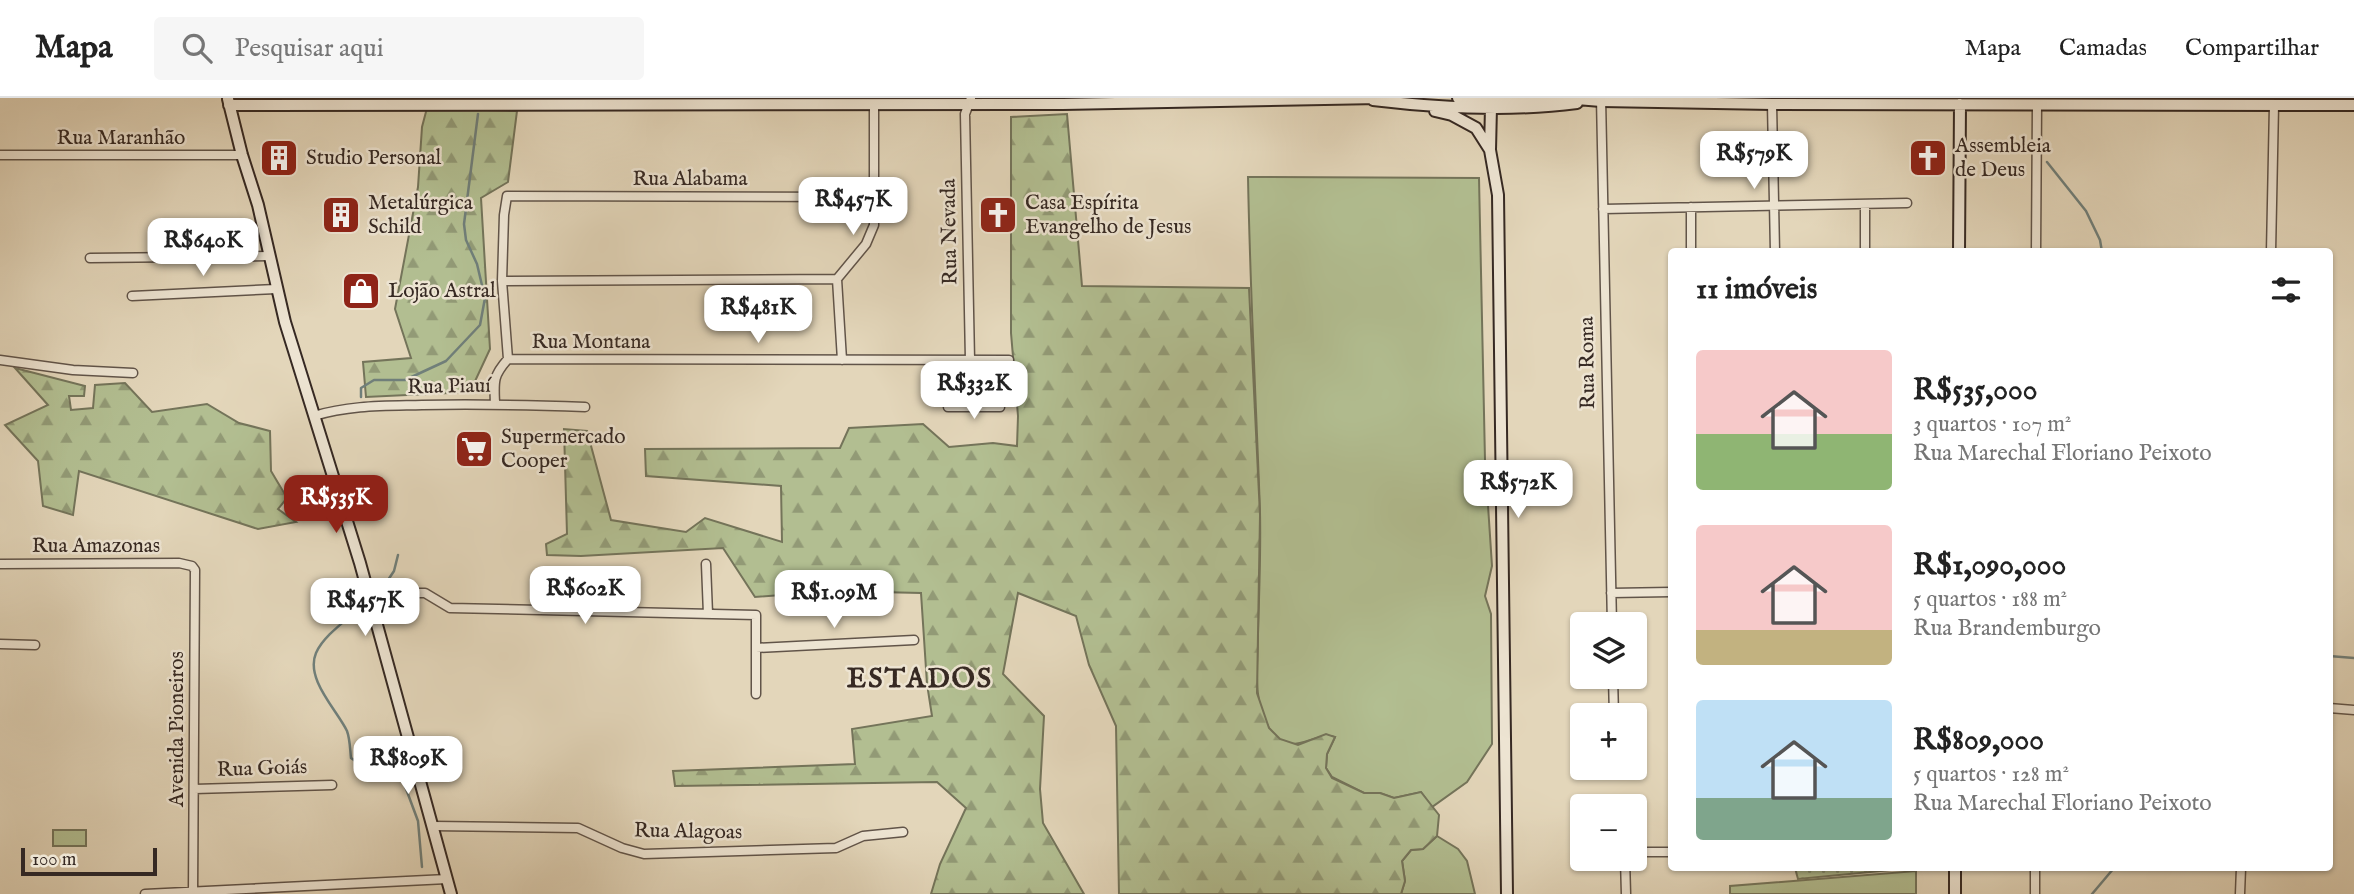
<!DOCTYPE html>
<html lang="pt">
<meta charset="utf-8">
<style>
:root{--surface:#fff;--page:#f6f6f6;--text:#222;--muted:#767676;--line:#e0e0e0;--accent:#8f2418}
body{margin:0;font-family:"IM FELL English",serif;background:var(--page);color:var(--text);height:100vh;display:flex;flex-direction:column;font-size:26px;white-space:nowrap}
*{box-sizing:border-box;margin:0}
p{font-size:23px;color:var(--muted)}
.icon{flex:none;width:38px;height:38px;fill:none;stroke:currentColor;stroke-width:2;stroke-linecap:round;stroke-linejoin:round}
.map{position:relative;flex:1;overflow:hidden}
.panel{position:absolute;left:1668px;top:150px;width:665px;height:623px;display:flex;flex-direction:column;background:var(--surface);border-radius:7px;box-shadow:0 2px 5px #0004}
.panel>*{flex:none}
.buttons{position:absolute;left:1570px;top:514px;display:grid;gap:14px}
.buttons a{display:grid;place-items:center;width:77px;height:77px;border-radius:7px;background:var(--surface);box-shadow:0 2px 5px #0004;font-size:35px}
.scale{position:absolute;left:21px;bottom:18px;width:136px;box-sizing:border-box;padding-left:7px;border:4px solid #362923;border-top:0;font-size:19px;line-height:24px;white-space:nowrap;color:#362923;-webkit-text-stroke:5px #ede4d2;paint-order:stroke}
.price{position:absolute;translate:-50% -60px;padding:0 16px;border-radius:14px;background:#fff;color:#222;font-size:23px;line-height:46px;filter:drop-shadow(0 2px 4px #0008)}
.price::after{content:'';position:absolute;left:50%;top:42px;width:21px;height:16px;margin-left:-10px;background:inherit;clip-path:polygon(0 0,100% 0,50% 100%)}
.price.current{background:var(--accent);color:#fff}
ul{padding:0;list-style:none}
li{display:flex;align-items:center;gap:21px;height:175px;padding:0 28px}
li span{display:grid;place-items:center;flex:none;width:196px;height:140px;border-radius:7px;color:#555}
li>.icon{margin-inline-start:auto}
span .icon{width:84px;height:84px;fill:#fffc;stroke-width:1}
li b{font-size:30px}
h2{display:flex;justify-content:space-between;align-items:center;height:84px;padding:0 28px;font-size:30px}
header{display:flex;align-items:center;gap:42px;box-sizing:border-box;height:98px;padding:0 35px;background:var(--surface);border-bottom:2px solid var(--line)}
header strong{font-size:33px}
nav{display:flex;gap:38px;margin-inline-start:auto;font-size:24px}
.search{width:490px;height:63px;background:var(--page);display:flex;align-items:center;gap:18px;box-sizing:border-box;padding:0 24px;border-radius:7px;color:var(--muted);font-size:26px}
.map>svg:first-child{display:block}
.grass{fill:#b2be91;stroke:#74745a;stroke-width:2}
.forest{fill:url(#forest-firs);stroke:#74745a;stroke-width:2}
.park{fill:url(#park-dots);stroke:#74745a;stroke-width:2}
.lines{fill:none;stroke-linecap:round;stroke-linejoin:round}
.stream{stroke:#707f7a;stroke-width:2.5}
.street-casing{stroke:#615449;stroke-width:11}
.secondary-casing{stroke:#362923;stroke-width:14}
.street{stroke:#ede4d2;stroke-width:8}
.secondary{stroke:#ede4d2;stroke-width:10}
.labels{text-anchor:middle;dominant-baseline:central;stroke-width:5;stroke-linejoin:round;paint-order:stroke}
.street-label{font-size:21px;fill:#362923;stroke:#ede4d2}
.poi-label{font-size:21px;fill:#362923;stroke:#ede4d2;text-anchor:start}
.district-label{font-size:28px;font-weight:bold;letter-spacing:2px;fill:#362923;stroke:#ede4d2}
</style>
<header>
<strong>Mapa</strong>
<div class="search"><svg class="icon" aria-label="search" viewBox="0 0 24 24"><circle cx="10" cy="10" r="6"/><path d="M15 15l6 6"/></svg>Pesquisar aqui</div>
<nav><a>Mapa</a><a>Camadas</a><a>Compartilhar</a></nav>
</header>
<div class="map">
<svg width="2354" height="796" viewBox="0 0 2354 796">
<defs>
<pattern id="forest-firs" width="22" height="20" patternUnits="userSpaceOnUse" patternTransform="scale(1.75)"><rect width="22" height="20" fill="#b2be91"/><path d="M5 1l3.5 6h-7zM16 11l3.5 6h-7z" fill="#929a76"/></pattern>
<pattern id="park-dots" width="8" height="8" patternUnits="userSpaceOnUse" patternTransform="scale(1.75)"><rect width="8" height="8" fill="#b2be91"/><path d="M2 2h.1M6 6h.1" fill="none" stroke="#929a76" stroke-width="1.8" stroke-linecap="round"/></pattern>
</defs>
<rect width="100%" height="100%" fill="#e3d6ba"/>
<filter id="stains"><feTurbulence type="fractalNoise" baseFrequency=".00286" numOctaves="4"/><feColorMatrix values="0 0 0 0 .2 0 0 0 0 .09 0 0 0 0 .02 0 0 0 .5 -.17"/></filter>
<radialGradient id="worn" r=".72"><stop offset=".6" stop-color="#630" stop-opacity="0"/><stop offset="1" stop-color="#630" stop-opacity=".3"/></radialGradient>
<path class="grass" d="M1248,79L1479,80L1485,362L1492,468L1485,498L1491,516L1492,646L1467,684L1432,709L1421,694L1394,700L1380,695H1364L1332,679L1326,670L1327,656L1335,639C1314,632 1289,664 1269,630C1252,603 1258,567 1258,536C1259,496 1261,455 1260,414C1256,302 1250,191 1248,79Z
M53,732H86V748H53Z
M1437,738L1458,751L1467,763L1475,796H1401L1405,783L1402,763L1411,752L1423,751Z
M1916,773V796H1730V788Z"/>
<path class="forest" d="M427,10L517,13L508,84L481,100L490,251L470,294L366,299L363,264L411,260L395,211L418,89L422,29Z
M1067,16L1082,188L1249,190L1260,417L1257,595L1269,630L1280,641L1298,647L1326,636L1335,639L1327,656L1326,670L1332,680L1364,695H1380L1394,700L1421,694L1439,717L1437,738L1423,751L1411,752L1402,763L1405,783L1401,796H1119L1116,628L1089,567L1076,518L1018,495L1003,576L1044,618L1040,691L1043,725L1084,796H931L940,766L966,710L937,684L675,688L673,673L855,666L852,631L932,618L927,586L921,495L834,493L755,499L723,450L581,458L547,457L546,446L567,436L564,331L587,333L611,422L686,434L705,420L782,444L781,388L646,378L645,351L840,350L849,330L923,326L949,349L993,345L1017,348L1018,318L1011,235V19Z
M15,270L85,288L84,298H69L71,312L93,310L95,287L125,285L152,314L207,306L239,325L270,333L271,373L287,400L278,411L296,424L258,431L79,373L73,417L43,408L38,363L5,327L48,307Z"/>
<path class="park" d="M1795,770H1912L1798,781Z"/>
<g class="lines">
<path class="stream" d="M2047,64L2086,113L2100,142L2102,154
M361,299V290L374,282H405L446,263L480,227L485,200L477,166L466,142L464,126L478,16
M384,488L394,473L398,457
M361,509C347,522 324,537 316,555C305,581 337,612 347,633C350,641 350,651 351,660C367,672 384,671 402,680L418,723L422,769
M2329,558L2354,560
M2092,796L2114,770"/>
<defs>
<path id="street" d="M1601,0L1612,527
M1772,6L1775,154
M0,57H242
M1865,106V154
M1691,109V154
M1603,111L1907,105
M2036,154L2037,6
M2271,154L2274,7
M90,160L268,158
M502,183L837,181
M132,198L276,191
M508,261L1009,262
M0,262L73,272L133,275
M842,262L837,181L866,146L874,127V6
M947,262L948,309H1000
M970,262L965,16L971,0
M495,305C494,283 493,278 508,261L502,183L504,117L507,98L874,99
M314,318C350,307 385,308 422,307C477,306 531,307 585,309
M0,466L179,465L192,468L195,472L193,796
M706,466L708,516
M369,495H425L450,510L756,517V596
M1611,495L1671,494
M0,546L35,547
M756,550L914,542
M1613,579L1614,618
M2329,610L2354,612
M194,691L332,687
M433,728L578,730L622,750L644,756L836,750L863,738L903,734
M1634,754H1671
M1625,761L1626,796
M145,796L447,781
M2035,796V770
M2240,796L2241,770"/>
<path id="secondary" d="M1458,0L1512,2L1562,0
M1565,0L1601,3L1772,6L2354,7
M228,1L242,57L258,107L285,224L360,465L451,796
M1373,2C1440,10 1510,14 1577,5
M1487,2L1491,9L1490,52L1498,97L1507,796
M229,7L1063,6L1379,0
M1435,13L1452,17L1476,30L1490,52
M1959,154L1960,6
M1955,796V770"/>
</defs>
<use href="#street" class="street-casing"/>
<use href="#secondary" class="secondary-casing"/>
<use href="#street" class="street"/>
<use href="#secondary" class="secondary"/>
</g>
<defs>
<symbol id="building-square" viewBox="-11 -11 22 22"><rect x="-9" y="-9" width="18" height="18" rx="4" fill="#8f2418" stroke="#ede4d2"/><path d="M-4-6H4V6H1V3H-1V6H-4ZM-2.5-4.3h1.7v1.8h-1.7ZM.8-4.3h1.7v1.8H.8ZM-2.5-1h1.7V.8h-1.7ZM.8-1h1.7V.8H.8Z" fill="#fff"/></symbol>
<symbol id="church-square" viewBox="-11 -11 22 22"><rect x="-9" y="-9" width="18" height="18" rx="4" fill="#8f2418" stroke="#ede4d2"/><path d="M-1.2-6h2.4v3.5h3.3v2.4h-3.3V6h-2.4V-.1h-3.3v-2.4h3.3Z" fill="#fff"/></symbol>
<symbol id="shop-square" viewBox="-11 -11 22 22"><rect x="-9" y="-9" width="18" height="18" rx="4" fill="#8f2418" stroke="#ede4d2"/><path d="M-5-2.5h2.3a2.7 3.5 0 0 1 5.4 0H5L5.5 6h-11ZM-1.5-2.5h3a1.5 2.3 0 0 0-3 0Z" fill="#fff"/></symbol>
<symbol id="supermarket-square" viewBox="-11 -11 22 22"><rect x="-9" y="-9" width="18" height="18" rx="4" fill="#8f2418" stroke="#ede4d2"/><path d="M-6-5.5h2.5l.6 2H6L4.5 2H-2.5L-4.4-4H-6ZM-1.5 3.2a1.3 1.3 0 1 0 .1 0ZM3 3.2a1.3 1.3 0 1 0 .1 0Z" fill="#fff"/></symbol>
</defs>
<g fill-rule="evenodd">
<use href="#building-square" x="257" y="38" width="44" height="44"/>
<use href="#church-square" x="1906" y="38" width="44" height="44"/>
<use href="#building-square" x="319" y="95" width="44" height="44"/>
<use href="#church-square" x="976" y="95" width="44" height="44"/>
<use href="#shop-square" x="339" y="171" width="44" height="44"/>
<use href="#supermarket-square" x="452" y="329" width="44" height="44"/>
</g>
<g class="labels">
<g class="street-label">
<text x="121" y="40">Rua Maranhão</text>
<text x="690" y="81">Rua Alabama</text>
<text transform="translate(950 134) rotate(-91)">Rua Nevada</text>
<text x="591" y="244">Rua Montana</text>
<text transform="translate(1588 265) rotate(-91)">Rua Roma</text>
<text transform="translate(449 289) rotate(-1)">Rua Piauí</text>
<text x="96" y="448">Rua Amazonas</text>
<text transform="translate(177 631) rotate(-90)">Avenida Pioneiros</text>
<text transform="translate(262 671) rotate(-2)">Rua Goiás</text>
<text transform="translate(688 734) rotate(1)">Rua Alagoas</text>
</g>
<g class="poi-label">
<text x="1955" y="48">Assembleia<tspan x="1955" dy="24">de Deus</tspan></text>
<text x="306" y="60">Studio Personal</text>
<text x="368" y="105">Metalúrgica<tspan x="368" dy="24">Schild</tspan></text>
<text x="1025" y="105">Casa Espírita<tspan x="1025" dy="24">Evangelho de Jesus</tspan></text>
<text x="388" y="193">Lojão Astral</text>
<text x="501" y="339">Supermercado<tspan x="501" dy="24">Cooper</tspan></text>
</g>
<g class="district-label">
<text x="920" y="581">ESTADOS</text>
</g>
</g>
<rect width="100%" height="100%" filter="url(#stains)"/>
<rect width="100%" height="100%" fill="url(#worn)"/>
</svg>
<div class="buttons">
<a><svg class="icon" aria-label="layers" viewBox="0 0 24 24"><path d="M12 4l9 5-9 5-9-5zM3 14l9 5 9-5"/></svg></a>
<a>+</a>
<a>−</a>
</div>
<div class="scale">100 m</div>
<b class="price" style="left:1754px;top:93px">R$579K</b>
<b class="price" style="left:853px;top:139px">R$457K</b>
<b class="price" style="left:203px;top:180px">R$640K</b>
<b class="price" style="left:758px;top:247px">R$481K</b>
<b class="price" style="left:974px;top:323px">R$332K</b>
<b class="price" style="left:1518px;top:422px">R$572K</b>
<b class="price current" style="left:336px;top:437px">R$535K</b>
<b class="price" style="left:585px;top:528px">R$602K</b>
<b class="price" style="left:834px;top:532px">R$1.09M</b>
<b class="price" style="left:365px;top:540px">R$457K</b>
<b class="price" style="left:408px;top:698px">R$809K</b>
<section class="panel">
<h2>11 imóveis<svg class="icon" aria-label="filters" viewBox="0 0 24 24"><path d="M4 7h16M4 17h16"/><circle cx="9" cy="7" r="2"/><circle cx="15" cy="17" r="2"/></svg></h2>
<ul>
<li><span style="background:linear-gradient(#f6c9c9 60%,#8fb573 0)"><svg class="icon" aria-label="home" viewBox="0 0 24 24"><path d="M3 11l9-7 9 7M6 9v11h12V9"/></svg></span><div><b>R$535,000</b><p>3 quartos · 107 m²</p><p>Rua Marechal Floriano Peixoto</p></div></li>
<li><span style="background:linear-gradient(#f6c9c9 75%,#c2b280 0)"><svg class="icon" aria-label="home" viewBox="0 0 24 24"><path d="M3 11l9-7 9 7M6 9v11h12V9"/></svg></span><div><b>R$1,090,000</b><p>5 quartos · 188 m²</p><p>Rua Brandemburgo</p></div></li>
<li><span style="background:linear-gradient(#bfe0f5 70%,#7fa58c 0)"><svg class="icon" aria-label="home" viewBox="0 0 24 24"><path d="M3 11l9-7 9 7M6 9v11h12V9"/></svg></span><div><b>R$809,000</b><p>5 quartos · 128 m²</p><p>Rua Marechal Floriano Peixoto</p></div></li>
</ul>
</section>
</div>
